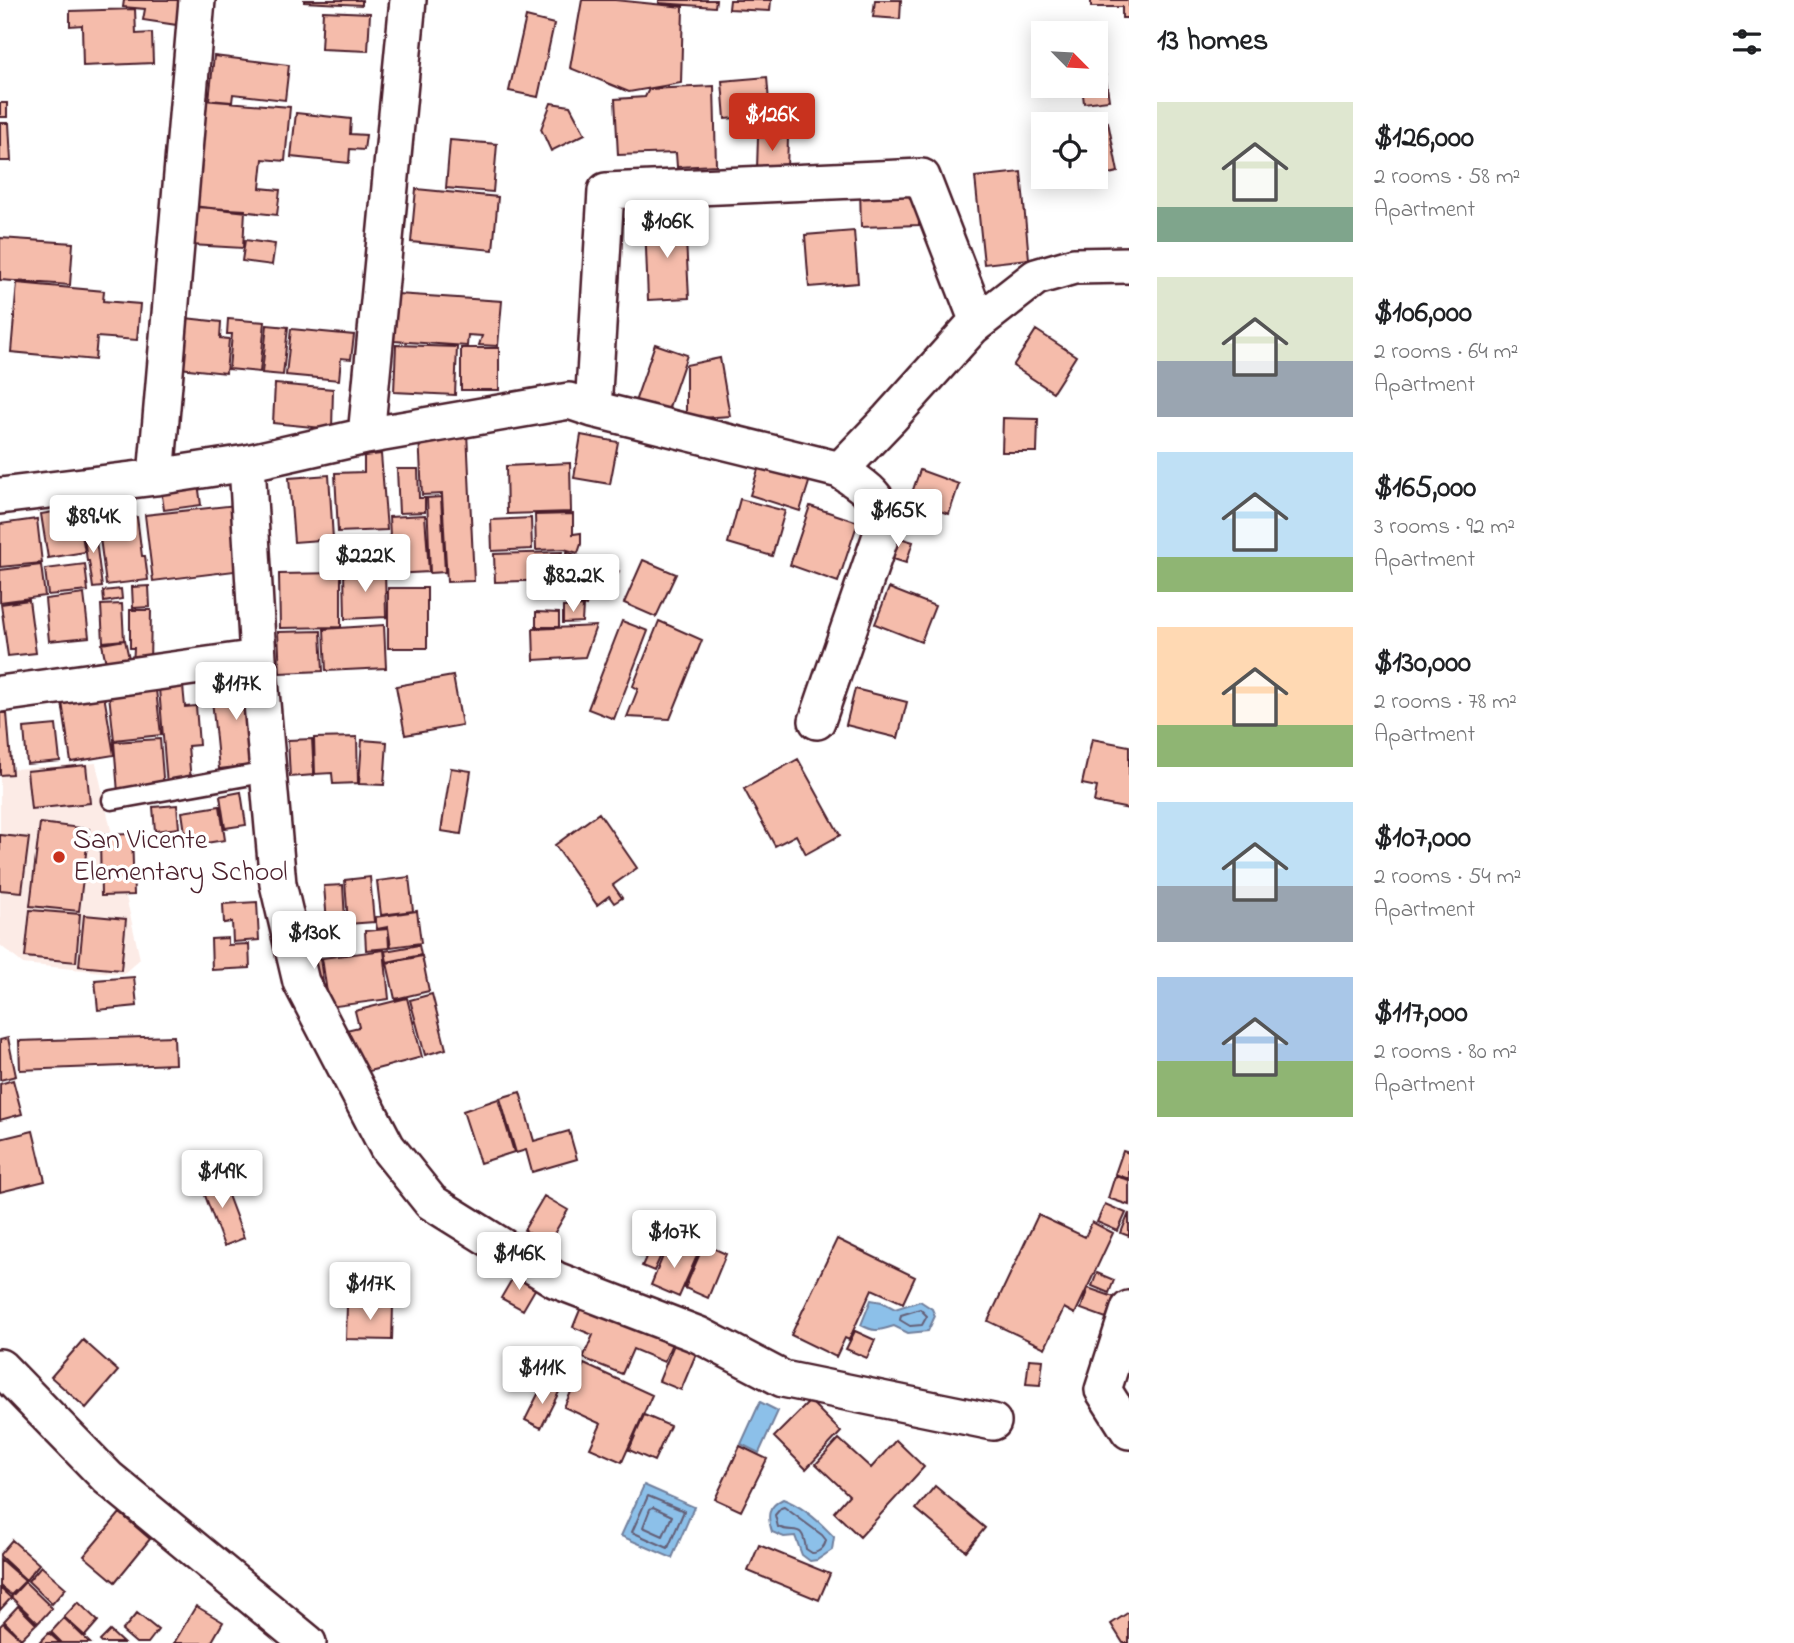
<!DOCTYPE html>
<meta charset="utf-8">
<style>
:root{--surface:#fff;--page:#f2f2f2;--text:#202124;--muted:#757577;--accent:#c8321e}
body{margin:0;font-family:"Indie Flower",sans-serif;background:var(--page);color:var(--text);height:100vh;display:flex;flex-direction:column;font-size:26px;white-space:nowrap}
*{box-sizing:border-box;margin:0}
p{font-size:23px;color:var(--muted)}
.icon{flex:none;width:38px;height:38px;fill:none;stroke:currentColor;stroke-width:2;stroke-linecap:round;stroke-linejoin:round}
.map{position:relative;flex:1;overflow:hidden}
.details{display:flex;flex-direction:column;background:var(--surface);width:665px}
.details>*{flex:none}
.needle{width:46px;rotate:114deg}
.tools{position:absolute;left:1031px;top:21px;display:grid;gap:14px}
.tools a{display:grid;place-items:center;width:77px;height:77px;border-radius:0px;background:var(--surface);box-shadow:0 4px 18px #0003;font-size:35px}
.price{position:absolute;translate:-50% -60px;padding:0 16px;border-radius:7px;background:#fff;color:#222;font-size:23px;line-height:46px;filter:drop-shadow(0 2px 4px #0008)}
.price::after{content:'';position:absolute;left:50%;top:42px;width:21px;height:16px;margin-left:-10px;background:inherit;clip-path:polygon(0 0,100% 0,50% 100%)}
.price.on{background:var(--accent);color:#fff}
ul{padding:0;list-style:none}
li{display:flex;align-items:center;gap:21px;height:175px;padding:0 28px}
li span{display:grid;place-items:center;flex:none;width:196px;height:140px;border-radius:0px;color:#555}
li>.icon{margin-inline-start:auto}
span .icon{width:84px;height:84px;fill:#fffc;stroke-width:1}
li b{font-size:30px}
h2{display:flex;justify-content:space-between;align-items:center;height:84px;padding:0 28px;font-size:30px}
main{display:flex;flex:1;min-height:0}
.map>svg:first-child{display:block}
.built{fill:#fcebe6}
.water{fill:#8cc0e9;stroke:#72809d;stroke-width:2}
.lines{fill:none;stroke-linecap:round;stroke-linejoin:round}
.shore{stroke:#645f77;stroke-width:2}
.building{fill:#f5bcab;stroke:#4a1f2b;stroke-width:2}
.lane-casing{stroke:#4a1f2b;stroke-width:23}
.street-casing{stroke:#4a1f2b;stroke-width:40}
.lane{stroke:#fff;stroke-width:18}
.street{stroke:#fff;stroke-width:35}
.poi-dot{fill:#c8321e;stroke:#fff;stroke-width:2.5}
.labels{text-anchor:middle;dominant-baseline:central;stroke-width:7;stroke-linejoin:round;paint-order:stroke}
.poi-label{font-size:28px;fill:#4a1f2b;stroke:#fff;text-anchor:start}
</style>
<main>
<div class="map">
<svg width="1129" height="1643" viewBox="0 0 1129 1643">
<rect width="100%" height="100%" fill="#fff"/>
<filter id="ink" filterUnits="userSpaceOnUse"><feTurbulence type="fractalNoise" baseFrequency=".0143" numOctaves="2"/><feDisplacementMap in="SourceGraphic" scale="14" xChannelSelector="R" yChannelSelector="G"/><feConvolveMatrix kernelMatrix="1 2 1 2 8 2 1 2 1" color-interpolation-filters="sRGB"/></filter>
<g filter="url(#ink)">
<path class="built" d="M96,763L140,959L123,974L23,964L0,945V770Z"/>
<path class="water" d="M871,1300L882,1302L895,1309L920,1301L932,1309L935,1316L928,1331L908,1333L894,1326C879,1330 876,1333 861,1325Z
M760,1402L778,1411L759,1453L741,1444Z
M644,1485L694,1507L672,1558L621,1536Z
M783,1499C802,1506 821,1523 834,1537L832,1550L817,1560L810,1561L802,1555L795,1536L784,1537L772,1532C767,1516 767,1507 783,1499Z"/>
<g class="lines">
<path class="shore" d="M920,1309L927,1316L922,1325L910,1326L900,1320L901,1315Z
M648,1496L684,1511L668,1548L632,1532Z
M653,1507L672,1516L663,1536L643,1527L650,1509Z
M784,1507L822,1535L826,1540C825,1547 819,1553 812,1553L806,1549C802,1521 795,1535 778,1527L775,1515L781,1508Z"/>
</g>
<path class="building" d="M124,0H180L177,25L143,20L145,9L123,7Z
M304,0H362V5L304,2Z
M582,0H615L683,7L681,83L629,92L570,68Z
M659,0H716L715,7L659,3Z
M730,0H771L770,11L729,9Z
M875,0H901L900,19L873,17Z
M1091,0H1129V18H1122V7H1091Z
M135,9L136,34L152,33L153,63L83,66L82,25L70,26V11Z
M323,11L370,13L368,51L321,49Z
M526,17L554,24L538,97L509,91Z
M1096,43L1103,63L1096,66Z
M214,56L289,65L285,100L233,94L232,102L209,100Z
M1105,74L1109,100L1084,103L1082,86H1096V75Z
M767,77L770,115L725,119L722,81Z
M714,86L716,165L677,167L676,153L618,155L615,99L645,97L649,89Z
M202,100L290,107L285,161L263,159L260,188L280,190L277,215L192,206Z
M0,103H7V117H0Z
M551,103L570,106L585,134L551,151L541,129Z
M296,113L351,119L350,134L366,135L364,150L350,149L349,163L291,157Z
M1108,122L1118,172L1096,177V125Z
M0,123H9L11,161H0Z
M1043,135V171L1038,136Z
M758,137L788,138L787,169H757Z
M450,140L497,144L493,192L446,188Z
M1021,172L1029,259L984,264L975,177Z
M1044,177H1084L1045,183Z
M918,187L919,225L861,227L860,188Z
M416,189L498,197L493,250L411,242Z
M193,207L245,210L243,248L191,245Z
M685,220L689,298L648,300L645,222Z
M854,231L858,283L809,287L805,235Z
M0,238L73,243L70,285L0,280Z
M245,240L275,244L272,265L242,261Z
M17,283L104,291L103,301L140,304L137,340L97,337L95,360L11,352Z
M397,294L502,301L498,346L479,345L482,336L468,335L467,346L394,341Z
M176,317L221,322L220,338L229,339L226,373L170,367Z
M228,319L265,322L260,372L229,369L232,334H227Z
M267,325L288,327L283,375L262,373Z
M291,329L354,335L351,359L341,358L339,380L286,375Z
M1036,330L1076,356L1053,392L1013,366Z
M655,344L687,355L667,413L635,402Z
M396,345L457,347L455,395L394,392Z
M461,348H499V390H461Z
M720,358L730,416L686,419V365Z
M275,384L333,389L332,429L273,423Z
M1003,418L1038,419L1037,452H1002Z
M467,432L474,581L447,582L442,494L422,495L419,435Z
M581,435L618,442L610,484L574,478Z
M381,454L387,530L338,532L335,473L364,472V456Z
M761,460L811,476L800,511L750,495Z
M570,463L571,512L507,514L506,466Z
M397,469H418L419,498H425V512L399,513Z
M920,470L959,484L949,514L909,501Z
M329,475L333,539L294,542L289,478Z
M198,483L201,505L164,510L161,489Z
M441,497L445,572L430,573L427,498Z
M740,499L785,511L772,556L728,543Z
M236,505L243,570L153,581L145,515Z
M810,506L858,522L838,582L790,565Z
M77,508L85,552L48,558L41,514Z
M573,514V534L581,533V544L578,553L564,549L536,550L535,515Z
M425,515L429,572L392,574L389,517Z
M137,517L142,556H145L148,580L106,585L98,522Z
M531,518L532,549L492,551L491,520Z
M37,519L42,563L0,567V524Z
M94,525L102,587L93,588L89,561H87L83,527Z
M890,535L913,542L906,563L884,556Z
M562,552L554,580L495,582L494,554Z
M567,552L619,571L610,594L559,576Z
M643,560L676,574L656,617L624,603Z
M85,564L88,591L48,595L45,569Z
M41,565L45,596L0,602V570Z
M385,569L386,617L345,619L344,571Z
M341,573V627L280,628L279,574Z
M557,578L591,590L586,606L552,594Z
M149,586L150,607L133,608L132,587Z
M388,588H427V648H388Z
M889,588L935,606L921,642L875,624Z
M121,589L122,599L104,602L103,591Z
M84,594L89,637L49,641L45,599Z
M29,600L36,653L8,656L1,604Z
M122,604L124,640L103,642L101,605Z
M583,606L582,622L563,623V607Z
M130,610H151L150,665H133L134,648H130Z
M536,612L559,613V627H536Z
M622,621L648,631L614,719L588,709Z
M659,621L702,640L670,719L627,717L638,689L633,686Z
M384,625L386,668L326,671L324,629Z
M596,626L585,657L534,660L533,629Z
M321,631L323,671L280,673L278,632Z
M125,640L130,663L107,668L102,644Z
M253,676L262,764L219,769L210,680Z
M453,676L462,725L405,735L396,686Z
M183,686L185,707L196,706L199,745L188,746L191,782L167,785L159,688Z
M855,689L907,702L898,738L846,725Z
M156,690L161,735L114,740L109,695Z
M104,695L114,755L71,762L62,702Z
M0,713H7L12,774L0,775Z
M56,725L60,761L27,764L24,728Z
M357,737L358,783L333,784L332,773L315,774L314,738Z
M160,739L164,790L118,793L114,742Z
M312,739L314,775L290,777L288,740Z
M1092,739L1129,746V809L1094,802L1097,787L1082,784Z
M362,740L387,742L384,785L359,784Z
M798,759L840,835L806,854L796,835L775,846L744,789Z
M86,765L90,803L31,809L27,771Z
M451,768L471,771L461,834L441,831Z
M241,792L246,825L225,828L220,796Z
M177,805L179,828L155,831L153,807Z
M220,806L225,840L187,846L182,812Z
M599,813L637,868L613,885L622,898L614,903L609,896L597,905L555,845Z
M40,823L89,829L79,911L30,906Z
M132,834L134,895L101,896L100,835Z
M0,835L29,838L22,892L0,890Z
M370,877L374,922L348,924L345,880Z
M409,877L413,911L381,915L377,881Z
M343,885L345,920L327,922L324,886Z
M257,902L259,940L233,942L232,922L224,923L223,904Z
M30,910L80,914L76,962L25,957Z
M417,911L421,943L391,947L388,927L377,929L375,917Z
M84,915L126,919L121,970L79,966Z
M388,929L389,948L366,950L365,931Z
M228,938V945L249,944L250,968L212,970L211,939Z
M419,945L421,955L387,962L385,951Z
M384,950L389,999L329,1007L322,958Z
M422,956L429,991L395,999L387,963Z
M320,958L323,982L308,983L305,960Z
M134,977L137,1006L98,1010L95,980Z
M432,994L446,1049L425,1055L410,1000Z
M407,998L422,1057L354,1075L342,1031L359,1027L355,1011Z
M174,1036L175,1064L20,1070L19,1041Z
M8,1038L16,1076L0,1080V1040Z
M13,1080L22,1114L0,1120V1084Z
M520,1092L534,1141L569,1131L577,1159L532,1172L526,1150L516,1153L500,1098Z
M498,1099L514,1152L480,1163L463,1111Z
M33,1131L45,1181L0,1192V1139Z
M1123,1151L1129,1153V1179L1115,1174Z
M220,1174L244,1238L224,1246L200,1182Z
M1115,1176L1129,1180V1205L1108,1198Z
M544,1196L568,1210L548,1244L524,1230Z
M1105,1204L1126,1213L1118,1231L1097,1222Z
M1129,1213V1236L1121,1233Z
M1038,1215L1085,1237L1092,1222L1113,1233L1075,1314L1064,1308L1045,1348L988,1321Z
M655,1237L667,1242L654,1271L642,1266Z
M837,1239L915,1277L903,1303L872,1289L849,1340L845,1338L836,1357L791,1335Z
M668,1244L697,1256L679,1297L651,1285Z
M704,1244L726,1254L708,1298L685,1288Z
M1097,1273L1114,1280L1109,1293L1092,1286Z
M515,1274L537,1286L523,1310L501,1298Z
M1088,1288L1114,1297L1106,1318L1081,1309Z
M586,1295L677,1332L664,1362L633,1349L622,1374L583,1358L593,1335L573,1327Z
M347,1305L393,1306L392,1340L346,1339Z
M855,1331L875,1340L867,1358L846,1349Z
M679,1332L701,1342L681,1390L659,1381Z
M83,1340L118,1371L86,1408L51,1377Z
M1029,1359L1043,1360L1040,1385L1026,1384Z
M584,1364L652,1395L622,1462L590,1448L601,1424L564,1407Z
M543,1384L559,1392L541,1428L525,1420Z
M810,1401L841,1432L806,1469L774,1437Z
M644,1415L670,1426L654,1461L629,1450Z
M839,1439L871,1468L896,1440L924,1467L860,1537L834,1512L849,1495L816,1464Z
M740,1446L767,1459L741,1511L715,1499Z
M935,1486L985,1528L966,1551L916,1509Z
M120,1513L150,1539L115,1582L84,1556Z
M12,1540L39,1564L26,1580L0,1556V1554Z
M759,1545L830,1574L819,1600L748,1571Z
M0,1559L25,1581L11,1595L0,1586Z
M41,1566L66,1588L52,1604L28,1581Z
M25,1582L52,1608L38,1623L11,1597Z
M0,1588L11,1598L0,1610Z
M78,1602L98,1621L85,1636L64,1617Z
M18,1606L36,1624L21,1639L4,1621Z
M196,1606L223,1622L211,1643H174Z
M1129,1612V1643H1123L1111,1624Z
M137,1613L158,1630L148,1643H136L122,1631Z
M64,1618L90,1643H62L51,1632Z
M3,1623L21,1639L17,1643H0V1626Z
M110,1631L123,1643H102L100,1641Z
M49,1633L60,1643H39Z"/>
<g class="lines">
<defs>
<path id="lane" d="M112,800L268,772"/>
<path id="street" d="M593,409L606,191L922,177L978,322
M366,436L408,0
M247,463L258,658L278,884L301,982L387,1147L431,1202L556,1280L699,1335L783,1379L993,1422
M156,477L197,0
M0,496L156,477L247,463L366,436L569,401L593,409L840,470L889,419L972,327L1036,277L1074,266L1129,265
M0,694L258,658
M817,721L886,521C880,494 861,485 840,470
M1129,1309L1103,1390L1129,1431
M0,1367L108,1478L308,1643"/>
</defs>
<use href="#lane" class="lane-casing"/>
<use href="#street" class="street-casing"/>
<use href="#lane" class="lane"/>
<use href="#street" class="street"/>
</g>
</g>
<circle class="poi-dot" cx="59" cy="857" r="7"/>
<g class="labels">
<g class="poi-label">
<text x="73" y="841">San Vicente<tspan x="73" dy="32">Elementary School</tspan></text>
</g>
</g>
</svg>
<div class="tools">
<a><svg class="needle" viewBox="-14 -14 28 28"><path d="M0-13l5 13h-10z" fill="#e53935"/><path d="M0 13l5-13h-10z" fill="#757577"/></svg></a>
<a><svg class="icon" aria-label="locate" viewBox="0 0 24 24"><circle cx="12" cy="12" r="6"/><path d="M12 2v4M12 18v4M2 12h4M18 12h4"/></svg></a>
</div>
<b class="price on" style="left:772px;top:153px">$126K</b>
<b class="price" style="left:667px;top:260px">$106K</b>
<b class="price" style="left:898px;top:549px">$165K</b>
<b class="price" style="left:93px;top:555px">$89.4K</b>
<b class="price" style="left:365px;top:594px">$222K</b>
<b class="price" style="left:573px;top:614px">$82.2K</b>
<b class="price" style="left:236px;top:722px">$117K</b>
<b class="price" style="left:314px;top:971px">$130K</b>
<b class="price" style="left:222px;top:1210px">$149K</b>
<b class="price" style="left:674px;top:1270px">$107K</b>
<b class="price" style="left:519px;top:1292px">$146K</b>
<b class="price" style="left:370px;top:1322px">$117K</b>
<b class="price" style="left:542px;top:1406px">$111K</b>
</div>
<section class="details">
<h2>13 homes<svg class="icon" aria-label="filters" viewBox="0 0 24 24"><path d="M4 7h16M4 17h16"/><circle cx="9" cy="7" r="2"/><circle cx="15" cy="17" r="2"/></svg></h2>
<ul>
<li><span style="background:linear-gradient(#dfe7d0 75%,#7fa58c 0)"><svg class="icon" aria-label="home" viewBox="0 0 24 24"><path d="M3 11l9-7 9 7M6 9v11h12V9"/></svg></span><div><b>$126,000</b><p>2 rooms · 58 m²</p><p>Apartment</p></div></li>
<li><span style="background:linear-gradient(#dfe7d0 60%,#9aa5b1 0)"><svg class="icon" aria-label="home" viewBox="0 0 24 24"><path d="M3 11l9-7 9 7M6 9v11h12V9"/></svg></span><div><b>$106,000</b><p>2 rooms · 64 m²</p><p>Apartment</p></div></li>
<li><span style="background:linear-gradient(#bfe0f5 75%,#8fb573 0)"><svg class="icon" aria-label="home" viewBox="0 0 24 24"><path d="M3 11l9-7 9 7M6 9v11h12V9"/></svg></span><div><b>$165,000</b><p>3 rooms · 92 m²</p><p>Apartment</p></div></li>
<li><span style="background:linear-gradient(#ffd9b3 70%,#8fb573 0)"><svg class="icon" aria-label="home" viewBox="0 0 24 24"><path d="M3 11l9-7 9 7M6 9v11h12V9"/></svg></span><div><b>$130,000</b><p>2 rooms · 78 m²</p><p>Apartment</p></div></li>
<li><span style="background:linear-gradient(#bfe0f5 60%,#9aa5b1 0)"><svg class="icon" aria-label="home" viewBox="0 0 24 24"><path d="M3 11l9-7 9 7M6 9v11h12V9"/></svg></span><div><b>$107,000</b><p>2 rooms · 54 m²</p><p>Apartment</p></div></li>
<li><span style="background:linear-gradient(#a9c7e8 60%,#8fb573 0)"><svg class="icon" aria-label="home" viewBox="0 0 24 24"><path d="M3 11l9-7 9 7M6 9v11h12V9"/></svg></span><div><b>$117,000</b><p>2 rooms · 80 m²</p><p>Apartment</p></div></li>
</ul>
</section>
</main>
